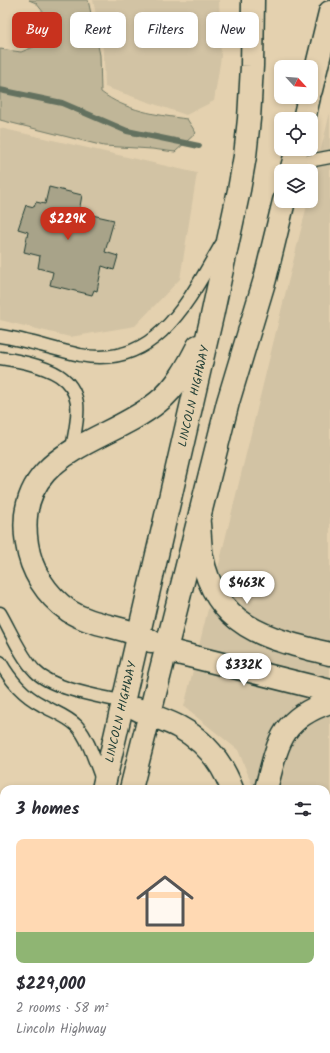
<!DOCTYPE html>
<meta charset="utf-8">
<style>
:root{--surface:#fff;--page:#f2f2f3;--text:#2b2b33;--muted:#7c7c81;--line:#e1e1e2;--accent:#c8321e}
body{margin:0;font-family:Kalam,sans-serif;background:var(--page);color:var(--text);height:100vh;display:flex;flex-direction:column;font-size:15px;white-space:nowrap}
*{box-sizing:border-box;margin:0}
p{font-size:13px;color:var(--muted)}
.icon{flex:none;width:22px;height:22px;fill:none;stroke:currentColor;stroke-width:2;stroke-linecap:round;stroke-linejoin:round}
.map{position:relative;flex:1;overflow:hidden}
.sheet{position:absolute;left:0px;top:785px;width:330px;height:268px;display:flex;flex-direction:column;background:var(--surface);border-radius:12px 12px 0 0;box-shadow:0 2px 6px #0003}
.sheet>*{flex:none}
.banner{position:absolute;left:12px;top:12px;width:306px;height:36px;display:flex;gap:8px}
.needle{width:26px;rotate:116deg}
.controls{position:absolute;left:274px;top:60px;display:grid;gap:8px}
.controls a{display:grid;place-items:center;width:44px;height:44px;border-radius:8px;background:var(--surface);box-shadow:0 2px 6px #0003;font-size:20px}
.price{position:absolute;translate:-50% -34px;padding:0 9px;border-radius:14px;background:#fff;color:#222;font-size:13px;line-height:26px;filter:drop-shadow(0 1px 2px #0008)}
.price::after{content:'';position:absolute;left:50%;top:24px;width:12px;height:9px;margin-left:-6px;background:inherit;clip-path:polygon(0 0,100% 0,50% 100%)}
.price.selected{background:var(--accent);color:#fff}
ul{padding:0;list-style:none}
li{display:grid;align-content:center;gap:8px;height:212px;padding:0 16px}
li+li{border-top:1px solid var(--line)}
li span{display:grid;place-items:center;height:124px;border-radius:8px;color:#555}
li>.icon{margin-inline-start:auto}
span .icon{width:72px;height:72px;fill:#fffc;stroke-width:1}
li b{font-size:17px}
h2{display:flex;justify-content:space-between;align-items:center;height:48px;padding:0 16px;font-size:17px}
.pill{padding:0 14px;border-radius:8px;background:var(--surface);box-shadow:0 2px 6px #0003;font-size:14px;line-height:36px}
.pill.selected{background:var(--accent);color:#fff}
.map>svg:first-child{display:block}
.built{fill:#d2c3a4}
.green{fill:#c0b698;stroke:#707a66}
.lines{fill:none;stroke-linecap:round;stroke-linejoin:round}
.stream{stroke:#63715f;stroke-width:6}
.building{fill:#a8a389;stroke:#1f3d34}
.lane-casing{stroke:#1f3d34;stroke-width:15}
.street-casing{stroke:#1f3d34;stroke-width:25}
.primary-casing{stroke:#1f3d34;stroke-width:25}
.lane{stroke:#e4d1af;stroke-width:12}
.street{stroke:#e4d1af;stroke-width:22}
.primary{stroke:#e4d1af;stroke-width:22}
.labels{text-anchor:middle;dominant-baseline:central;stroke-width:3.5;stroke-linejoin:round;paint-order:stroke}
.street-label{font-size:12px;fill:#1f3d34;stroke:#e4d1af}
</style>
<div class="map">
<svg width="330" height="1053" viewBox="0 0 330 1053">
<rect width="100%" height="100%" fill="#e4d1af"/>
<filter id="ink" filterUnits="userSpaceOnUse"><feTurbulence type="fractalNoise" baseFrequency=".025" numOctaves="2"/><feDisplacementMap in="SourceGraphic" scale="8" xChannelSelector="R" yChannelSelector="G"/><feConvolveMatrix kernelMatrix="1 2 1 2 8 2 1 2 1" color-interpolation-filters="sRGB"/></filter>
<g filter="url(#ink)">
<path class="built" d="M93,0H219L221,57L214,101L186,115L105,87L104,54Z
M330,113V1053H266L264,1049H326V789H254L238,750L184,707L308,201H311V189Z
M0,128L197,173L180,279L135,326L70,337L0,320Z"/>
<path class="green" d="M29,0H88L100,55L101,92C126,111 157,115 187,119L196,133L175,152L152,149L104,146L0,120V49L21,52L49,41L52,23L36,3Z"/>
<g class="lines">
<path class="stream" d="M0,90L62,103L127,131L199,146"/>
</g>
<path class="building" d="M49,187L82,195L79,212L114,220L105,252L118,256L114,270L102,266L97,291L94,290L92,295L50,285L53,272L38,268L40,256L24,252L28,232L18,229L26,205L34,207L36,202L45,204Z"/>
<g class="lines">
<defs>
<path id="lane" d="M293,164L330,157
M0,336C27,340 53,349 80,355C156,370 189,300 221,245
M0,358C9,359 18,361 27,363C50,369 73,377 77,403C79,418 74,435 72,449
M0,613C10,630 21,657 35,671C52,689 99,696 124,702
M0,662C11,681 23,695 42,705C54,712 67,716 77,726C89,739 96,765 103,782"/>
<path id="street" d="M199,524C200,535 200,547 202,557C216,628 269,639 330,654
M166,650L330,691
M116,1049L118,1053"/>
<g id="primary">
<path d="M311,90L330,12"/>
<path d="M304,119L309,97"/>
<path d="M291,171L297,149"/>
<path d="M151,641C126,626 94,627 69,611C46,595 31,571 27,544C12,451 105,445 158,402C176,388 188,366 198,346"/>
<path d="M137,709C151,716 166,720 179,727C205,741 222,762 232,789"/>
<path id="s1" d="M103,789L212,316L239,190L245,156L249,119L252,66L253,0"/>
<path d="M131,789L228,402L265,279L284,201"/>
<path d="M266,789C278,743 280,719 330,702"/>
<path d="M39,1053L40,1049"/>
<path d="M67,1053L68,1049"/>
<path d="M104,1053L105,1049"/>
</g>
</defs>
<use href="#lane" class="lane-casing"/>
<use href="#street" class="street-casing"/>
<use href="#primary" class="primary-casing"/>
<use href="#lane" class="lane"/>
<use href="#street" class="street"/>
<use href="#primary" class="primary"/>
</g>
</g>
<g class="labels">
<g class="street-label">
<text stroke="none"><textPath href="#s1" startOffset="403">LINCOLN HIGHWAY</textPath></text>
<text stroke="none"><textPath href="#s1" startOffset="79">LINCOLN HIGHWAY</textPath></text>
</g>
</g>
</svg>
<div class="controls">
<a><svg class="needle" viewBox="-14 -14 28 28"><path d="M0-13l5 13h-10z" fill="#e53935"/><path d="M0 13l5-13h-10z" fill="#7c7c81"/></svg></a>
<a><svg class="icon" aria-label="locate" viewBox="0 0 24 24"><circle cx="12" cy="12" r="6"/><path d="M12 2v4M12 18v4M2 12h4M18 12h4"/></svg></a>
<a><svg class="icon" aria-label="layers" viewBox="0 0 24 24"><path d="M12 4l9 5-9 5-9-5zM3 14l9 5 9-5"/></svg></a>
</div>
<b class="price selected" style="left:68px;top:241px">$229K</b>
<b class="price" style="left:247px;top:605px">$463K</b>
<b class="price" style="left:244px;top:687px">$332K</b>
<div class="banner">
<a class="pill selected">Buy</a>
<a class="pill">Rent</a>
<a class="pill">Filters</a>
<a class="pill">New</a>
</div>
<section class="sheet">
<h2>3 homes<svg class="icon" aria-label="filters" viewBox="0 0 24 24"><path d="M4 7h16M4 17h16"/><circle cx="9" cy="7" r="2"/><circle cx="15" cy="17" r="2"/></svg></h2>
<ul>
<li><span style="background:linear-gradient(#ffd9b3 75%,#8fb573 0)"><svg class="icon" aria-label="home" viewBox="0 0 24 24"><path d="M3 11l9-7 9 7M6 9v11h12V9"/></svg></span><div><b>$229,000</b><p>2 rooms · 58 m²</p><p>Lincoln Highway</p></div></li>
</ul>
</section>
</div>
